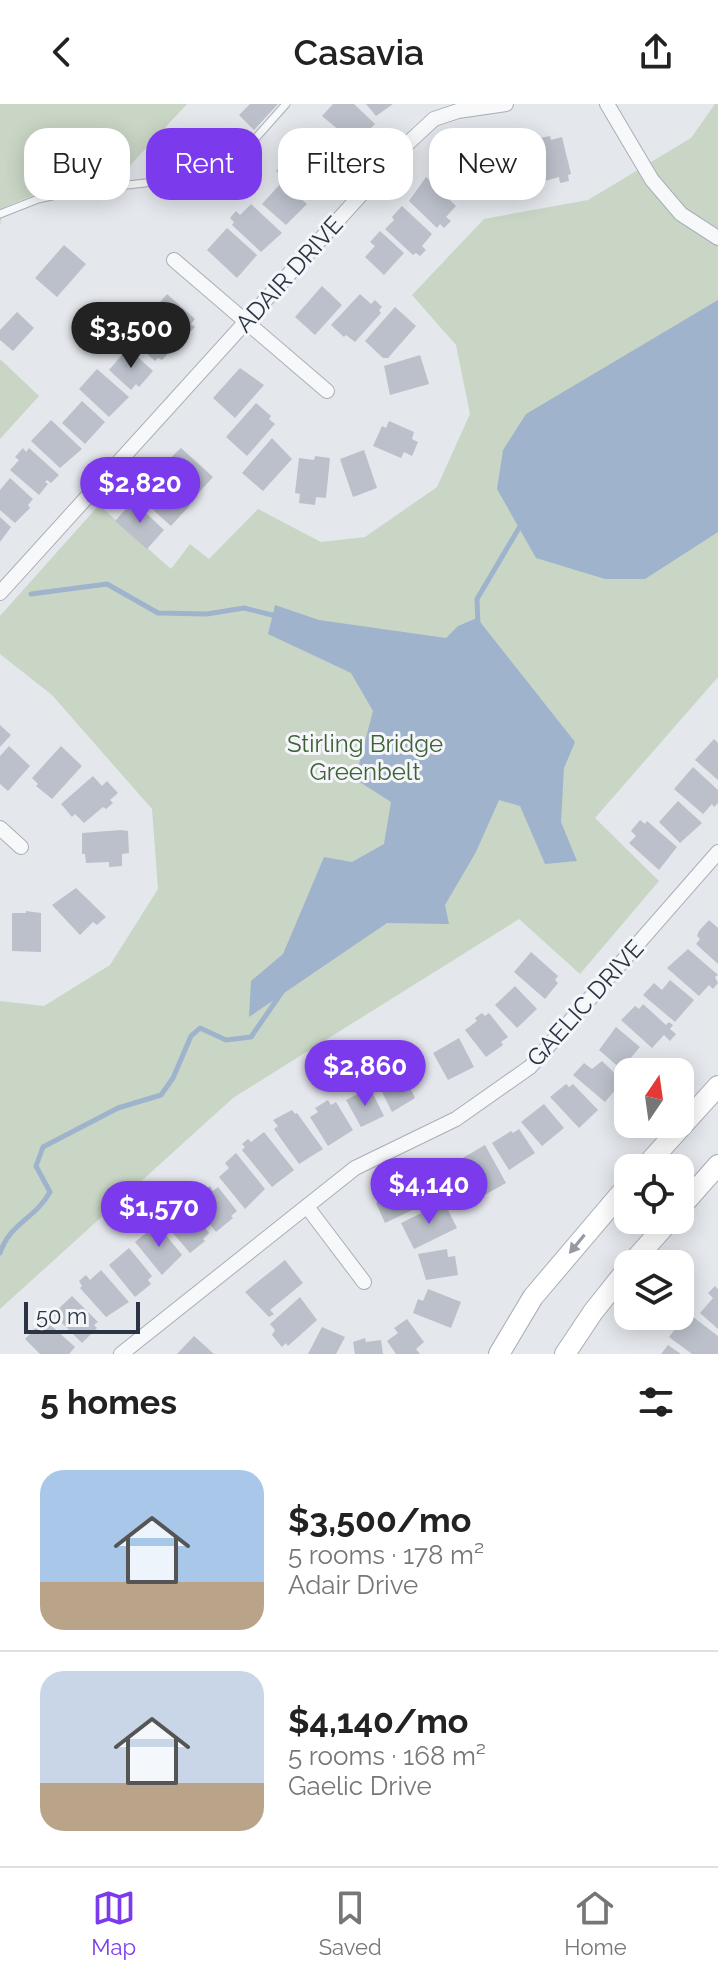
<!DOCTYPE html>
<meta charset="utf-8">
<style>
:root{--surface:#fff;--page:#f6f6f6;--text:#222;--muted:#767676;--line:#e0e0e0;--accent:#7c3aed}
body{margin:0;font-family:Raleway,sans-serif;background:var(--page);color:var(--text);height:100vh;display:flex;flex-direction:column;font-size:30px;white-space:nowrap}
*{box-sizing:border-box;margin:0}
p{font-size:26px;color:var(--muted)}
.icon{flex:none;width:44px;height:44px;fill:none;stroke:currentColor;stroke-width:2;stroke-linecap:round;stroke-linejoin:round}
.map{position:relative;height:1250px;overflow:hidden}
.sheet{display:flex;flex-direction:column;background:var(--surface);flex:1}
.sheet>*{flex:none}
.hud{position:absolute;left:24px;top:24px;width:670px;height:72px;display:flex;gap:16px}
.needle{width:52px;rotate:13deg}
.buttons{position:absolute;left:614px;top:954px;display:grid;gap:16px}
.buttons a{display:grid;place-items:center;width:80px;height:80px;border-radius:16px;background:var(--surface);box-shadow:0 4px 20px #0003;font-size:40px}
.scale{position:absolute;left:24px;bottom:20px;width:116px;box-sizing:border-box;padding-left:8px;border:4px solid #2b3445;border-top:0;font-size:22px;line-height:28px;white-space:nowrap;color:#2b3445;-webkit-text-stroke:6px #f4f6f9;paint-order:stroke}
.price{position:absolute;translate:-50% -68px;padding:0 18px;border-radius:28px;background:var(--accent);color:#fff;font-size:26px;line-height:52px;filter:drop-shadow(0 2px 4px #0008)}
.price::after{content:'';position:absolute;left:50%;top:48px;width:24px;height:18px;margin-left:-12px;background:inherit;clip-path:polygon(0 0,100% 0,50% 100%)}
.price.on{background:#222;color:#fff}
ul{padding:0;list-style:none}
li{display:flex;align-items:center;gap:24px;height:200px;padding:0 40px}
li+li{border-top:2px solid var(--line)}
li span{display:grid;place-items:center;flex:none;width:224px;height:160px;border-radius:24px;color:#555}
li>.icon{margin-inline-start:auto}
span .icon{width:96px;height:96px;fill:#fffc;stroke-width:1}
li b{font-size:34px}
h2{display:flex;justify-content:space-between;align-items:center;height:96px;padding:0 40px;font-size:34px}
.chip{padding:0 28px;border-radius:24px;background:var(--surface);box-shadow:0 4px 20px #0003;font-size:28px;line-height:72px}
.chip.on{background:var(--accent);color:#fff}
header{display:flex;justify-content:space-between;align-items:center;height:104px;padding:0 40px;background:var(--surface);font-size:36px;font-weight:600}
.tab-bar{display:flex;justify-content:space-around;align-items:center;height:112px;border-top:2px solid var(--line);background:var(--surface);font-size:22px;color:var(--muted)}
.tab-bar a{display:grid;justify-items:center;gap:4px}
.tab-bar .on{color:var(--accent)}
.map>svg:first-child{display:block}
.green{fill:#c9d6c5}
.water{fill:#9fb4cc}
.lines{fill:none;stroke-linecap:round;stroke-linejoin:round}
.stream{stroke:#9fb4cc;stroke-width:5}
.building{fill:#bbc0ca}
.service-casing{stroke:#a9aeb7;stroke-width:9}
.minor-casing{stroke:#a9aeb7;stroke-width:16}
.secondary-casing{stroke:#a9aeb7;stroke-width:22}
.service{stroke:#f7f8fa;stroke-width:7}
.minor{stroke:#f7f8fa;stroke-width:14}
.secondary{stroke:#fff;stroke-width:20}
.oneway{fill:#959aa2}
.labels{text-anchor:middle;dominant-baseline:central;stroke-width:6;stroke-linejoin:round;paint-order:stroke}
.street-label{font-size:24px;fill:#2b3445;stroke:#f4f6f9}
.park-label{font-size:24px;fill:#3f6138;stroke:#f4f6f9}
</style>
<header><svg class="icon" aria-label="back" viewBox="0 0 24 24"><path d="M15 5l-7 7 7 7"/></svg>Casavia<svg class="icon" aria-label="share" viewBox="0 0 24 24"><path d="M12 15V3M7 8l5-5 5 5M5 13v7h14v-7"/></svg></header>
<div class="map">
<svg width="718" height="1250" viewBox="0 0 718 1250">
<rect width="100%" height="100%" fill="#e4e7ec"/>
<path class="green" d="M0,0H187L124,68L47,85L3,104L0,122Z
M715,0H718V573L595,714L659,777L580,870L519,815L233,994L0,1205V897L44,902L110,861L158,785L152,705L52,591L0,550V512L99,401L171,465L190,440L209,455L258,405L321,438L365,433L437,383L470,310L456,241L412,191L484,115L588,96L691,34Z
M0,255L39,292L0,335Z"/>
<path class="water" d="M718,196V428L645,475H605L536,454L497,385L503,346L526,310Z
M275,501L319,516L446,534L458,522L477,514L575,638L564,664L561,718L577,757L545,760L520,702L499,696L476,748L445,801L449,820L387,819L249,913L251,877L283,850L324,753L352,758L384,740L391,698L355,675L373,607L351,569L268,530Z"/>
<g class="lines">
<path class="stream" d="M31,490L107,480L158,509L207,510L244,504L276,512
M478,521L477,495L522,419
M0,1149C9,1120 35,1115 50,1088L36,1062L43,1043L118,1004L161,991L173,974L191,932L200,924L226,936L251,933L282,888"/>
</g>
<path class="building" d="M250,0H278L254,26L239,11Z
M333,0H354L375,20L370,25L372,27L358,42L322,12Z
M366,0H393L376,12Z
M330,28L353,50L333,70L310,50Z
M243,31L249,38L236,51L230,44Z
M550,32L551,36L562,33L571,70L568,71L569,77L560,79L559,73L545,77L535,35Z
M520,37V41L529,40L532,71L502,74L499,40L514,42L513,38Z
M474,43L487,73L483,75L486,80L477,84L475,79L460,86L447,54Z
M294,47L327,77L314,92L311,89L306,95L276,67Z
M426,73L456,102L446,113L451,117L444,124L440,120L437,124L409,97Z
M282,78L307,100L286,121L262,100Z
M251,100L282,129L261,148L232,121L234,118L230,114L236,107L240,111Z
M402,102L432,130L422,142L426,146L420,152L416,149L413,151L385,125L394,116L392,113Z
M227,124L257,151L237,174L207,146Z
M380,127L404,149L384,171L365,153L375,142L370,138Z
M64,141L86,160L57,193L35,174Z
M322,182L342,201L315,231L295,213Z
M167,190L195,215L191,220L195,223L181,238L150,210Z
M360,190L371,200L375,196L382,203L379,206L381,209L355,238L346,231L344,233L331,221Z
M395,203L416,222L388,254H383L365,237Z
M17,208L34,224L13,247L0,236V226Z
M145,212L177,240L162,256L158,254L155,257L128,232Z
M128,244L153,267L139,283L136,280L131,286L109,266Z
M420,251L429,280L390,291L384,262Z
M240,264L264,281L235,314L213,294Z
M97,265L129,293L109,313L79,285Z
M82,297L105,318L85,340L62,319Z
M256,299L271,312L269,315L275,320L247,352L226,333Z
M51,316L82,345L60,364L31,337Z
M389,317L414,328L412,335L418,338L412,352L404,348L401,354L373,342L382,322L386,324Z
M272,334L292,355L263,387L242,369Z
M23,344L26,348L29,344L59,371L51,379L47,376L45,378L48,380L39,391L10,366L19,356L15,353Z
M181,344L213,373L193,395L160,364Z
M364,346L377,384L353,393L340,355Z
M315,352L330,354L326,394L316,393L315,401L299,399L300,390L295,389L299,354L314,356Z
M158,372L190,401L171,422L141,395L144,392L142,390Z
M10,374L33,395L28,401L30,404L15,419L0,406V386Z
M133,397L164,426L147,445L115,417Z
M0,413L11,423L0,438Z
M0,621L11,631L0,643Z
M714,635L718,639V676L695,656Z
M9,642L30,662L8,687L0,680V652Z
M61,642L82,662L52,695L36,682L38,680L32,674Z
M693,663L718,686V699L714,703L712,700L703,710L674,685Z
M93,672L102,682L107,677L118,689L110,696L113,699L106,705L103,703L84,719L75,710L72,713L61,700Z
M678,697L702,719L680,739L659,718Z
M640,716L645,720L647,717L677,743L659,766L629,739L636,732L631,727Z
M121,726L128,727L129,749L122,750V762L109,763V758L86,759L85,750H82V729Z
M76,784L106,813L97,821L93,818L80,831L52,801Z
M26,807L41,809V848L12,847V809H26Z
M709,816L718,824V860L696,840L700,835L697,832L699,827Z
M688,845L718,871L715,873L718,879L713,885L709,881L699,892L667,864Z
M531,848L558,872L555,876L558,879L545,895L514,868Z
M670,876L694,896L675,918L643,891L654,879L662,886Z
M515,882L537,905L517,924L495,901Z
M643,900L666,921L669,918L673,921L670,925L676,930L670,937L664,931L652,944L621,916L635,902L639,905Z
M482,909L485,912L489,909L508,933L501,938L503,941L486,953L465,926L477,917L475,914Z
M616,923L640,943L621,965L599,946Z
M459,934L474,963L448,976L433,949Z
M602,957L628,982L624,991L616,985L605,998L573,971L584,959L592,965Z
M398,958L415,994L392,1008L373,970Z
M566,980L569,983L573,980L598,1006L579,1024L550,993Z
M370,984L384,1012L361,1023L346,996Z
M328,996L331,1001L336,998L353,1026L328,1042L310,1013L318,1008L315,1004Z
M544,1000L564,1024L542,1042L521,1018Z
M292,1006L295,1010L297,1009L323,1045L299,1060L274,1025L278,1022L273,1016Z
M519,1025L535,1049L509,1066L492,1039L511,1027L513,1029Z
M264,1028L294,1066L272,1083L242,1046L245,1043L242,1040L248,1035L251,1038Z
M485,1041L506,1079L481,1093L461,1055Z
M236,1049L265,1085L245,1105L219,1073L229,1064L225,1059Z
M411,1077L423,1101L385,1119L376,1099L380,1097L378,1093Z
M210,1082L213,1087L218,1083L237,1107L231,1112L233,1114L216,1128L195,1101L201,1096L198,1092Z
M183,1097L209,1129L203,1135L205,1137L190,1149L161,1115Z
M444,1098L457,1124L414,1145L401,1119Z
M157,1120L182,1151L162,1171L135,1138Z
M129,1144L152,1172L148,1176L151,1180L135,1193L109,1161Z
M447,1145L448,1153L455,1152L458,1171L426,1176L418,1150Z
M285,1156L303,1179L270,1206L274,1210L269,1213L245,1188Z
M101,1166L129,1198L106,1213L80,1184L82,1182L79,1177L86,1171L90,1176Z
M715,1182L718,1185V1225L700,1209L713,1194L708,1189Z
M428,1185L461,1198L451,1224L413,1209L418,1195L423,1197Z
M72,1192L98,1218L94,1221L97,1224L82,1239L53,1210Z
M300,1193L317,1216L288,1242L286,1239L282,1243L272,1231L275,1226L270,1220Z
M688,1209L718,1232V1250H692L669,1233Z
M44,1215L75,1243L69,1250H40L25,1235Z
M407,1215L424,1238L416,1245L420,1250H396L387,1237L398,1229L394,1224Z
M322,1223L345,1233L336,1250H308Z
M194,1232L214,1250H177Z
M365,1234L366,1238L381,1236L383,1250H355L353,1238Z
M668,1241L681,1250H661Z"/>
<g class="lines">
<defs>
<path id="service" d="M0,110L38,95L74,87L207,72L231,62L286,0"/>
<path id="minor" d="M607,0L652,76L681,110L718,134
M174,156L327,287
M0,489L406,41L434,15L458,7L506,0
M0,724L21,743
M308,1104L364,1178
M121,1250L355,1064L456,1015L530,963L718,748"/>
<path id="secondary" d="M644,1064L718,982
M680,1104L718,1061
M631,1160L670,1116
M499,1250L533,1193L628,1081
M565,1250L593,1208L628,1164"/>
</defs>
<use href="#service" class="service-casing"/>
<use href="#minor" class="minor-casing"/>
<use href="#secondary" class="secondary-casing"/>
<use href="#service" class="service"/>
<use href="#minor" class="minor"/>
<use href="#secondary" class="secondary"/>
</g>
<defs><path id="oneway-solid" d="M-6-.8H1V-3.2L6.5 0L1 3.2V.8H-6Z" transform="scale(2)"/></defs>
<use class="oneway" href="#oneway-solid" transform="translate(577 1140) rotate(129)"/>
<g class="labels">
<g class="street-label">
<text transform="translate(289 170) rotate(-48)">ADAIR DRIVE</text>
<text transform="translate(585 899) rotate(-48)">GAELIC DRIVE</text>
</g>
<g class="park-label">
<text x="365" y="639">Stirling Bridge<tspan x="365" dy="28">Greenbelt</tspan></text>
</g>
</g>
</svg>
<div class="buttons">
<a><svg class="needle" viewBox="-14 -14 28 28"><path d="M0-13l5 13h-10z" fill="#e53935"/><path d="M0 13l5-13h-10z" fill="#767676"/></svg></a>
<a><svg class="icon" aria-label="locate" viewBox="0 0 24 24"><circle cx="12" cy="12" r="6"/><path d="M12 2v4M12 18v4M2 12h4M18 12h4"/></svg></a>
<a><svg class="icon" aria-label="layers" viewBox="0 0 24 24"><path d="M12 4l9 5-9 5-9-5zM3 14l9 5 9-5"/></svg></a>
</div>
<div class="scale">50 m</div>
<b class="price on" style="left:131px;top:266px">$3,500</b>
<b class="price" style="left:140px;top:421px">$2,820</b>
<b class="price" style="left:365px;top:1004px">$2,860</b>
<b class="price" style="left:429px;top:1122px">$4,140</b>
<b class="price" style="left:159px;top:1145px">$1,570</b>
<div class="hud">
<a class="chip">Buy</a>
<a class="chip on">Rent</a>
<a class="chip">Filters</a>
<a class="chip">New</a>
</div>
</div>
<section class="sheet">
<h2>5 homes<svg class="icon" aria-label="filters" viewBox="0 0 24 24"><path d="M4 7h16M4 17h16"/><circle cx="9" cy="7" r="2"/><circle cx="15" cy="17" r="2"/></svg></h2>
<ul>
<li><span style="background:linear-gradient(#a9c7e8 70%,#b9a48a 0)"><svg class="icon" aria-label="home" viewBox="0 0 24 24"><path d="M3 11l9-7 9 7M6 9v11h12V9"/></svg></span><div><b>$3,500/mo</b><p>5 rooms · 178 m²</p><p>Adair Drive</p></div></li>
<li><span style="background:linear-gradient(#c9d6e8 70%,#b9a48a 0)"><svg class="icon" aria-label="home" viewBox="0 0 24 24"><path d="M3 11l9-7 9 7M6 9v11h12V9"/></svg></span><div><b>$4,140/mo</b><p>5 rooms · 168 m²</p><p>Gaelic Drive</p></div></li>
</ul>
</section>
<nav class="tab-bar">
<a class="on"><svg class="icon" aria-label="map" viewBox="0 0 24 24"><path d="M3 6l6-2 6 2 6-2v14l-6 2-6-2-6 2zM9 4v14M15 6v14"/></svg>Map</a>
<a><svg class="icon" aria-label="saved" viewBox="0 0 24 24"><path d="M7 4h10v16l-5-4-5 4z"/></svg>Saved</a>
<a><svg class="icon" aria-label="home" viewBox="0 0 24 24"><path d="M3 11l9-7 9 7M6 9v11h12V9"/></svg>Home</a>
</nav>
